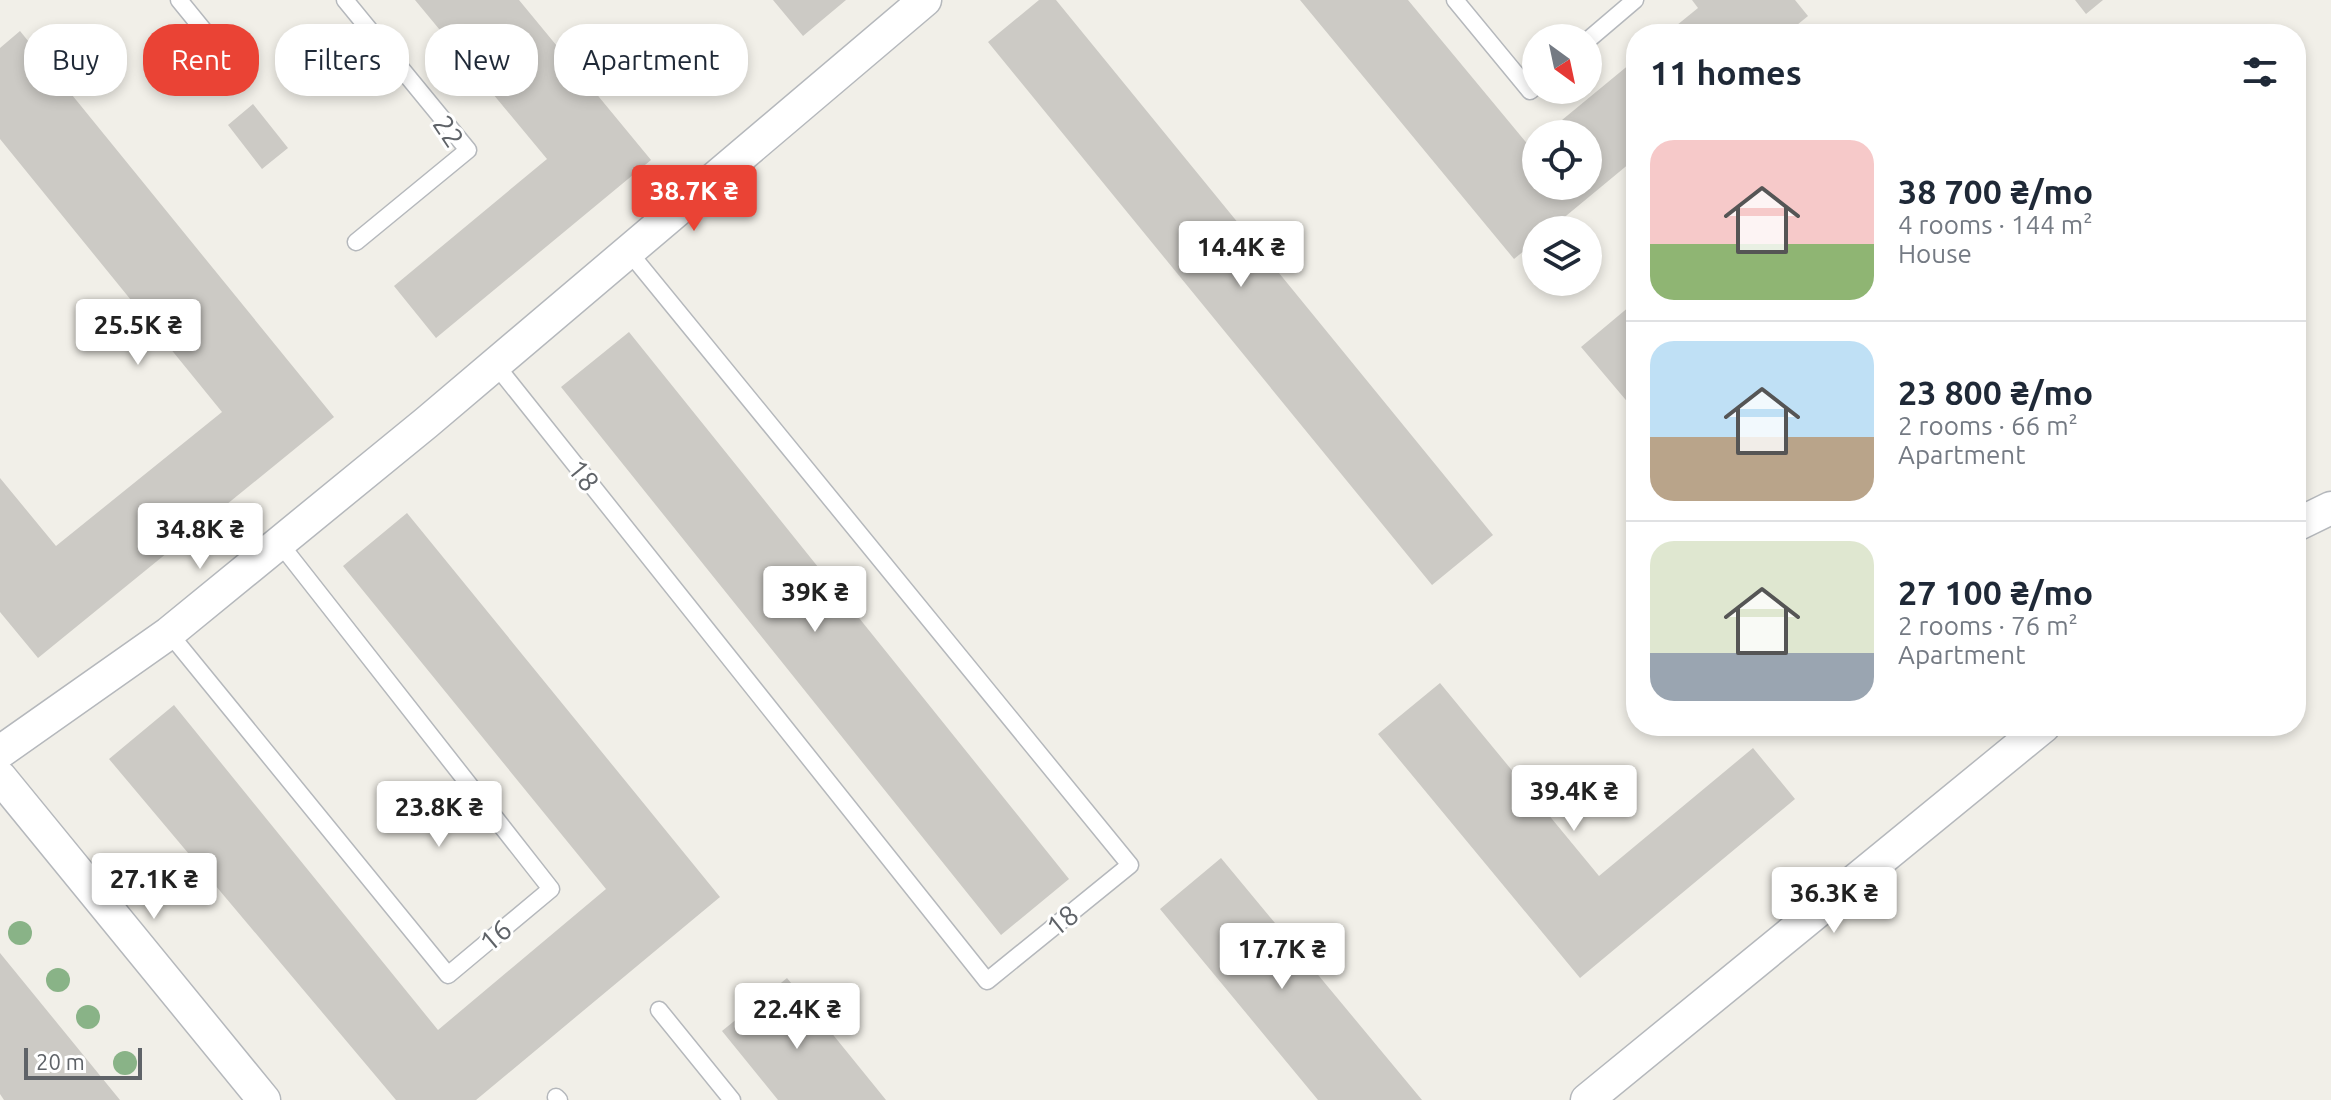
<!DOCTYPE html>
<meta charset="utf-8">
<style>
:root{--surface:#fff;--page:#f6f6f7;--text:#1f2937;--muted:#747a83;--line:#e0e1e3;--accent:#ea4335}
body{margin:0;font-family:Ubuntu,sans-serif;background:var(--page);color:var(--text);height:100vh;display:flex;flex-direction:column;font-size:30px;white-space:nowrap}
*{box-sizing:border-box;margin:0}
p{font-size:26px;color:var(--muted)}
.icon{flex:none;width:44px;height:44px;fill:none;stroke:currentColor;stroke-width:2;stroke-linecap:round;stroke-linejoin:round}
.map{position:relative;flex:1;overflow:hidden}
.drawer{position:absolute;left:1626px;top:24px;width:680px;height:712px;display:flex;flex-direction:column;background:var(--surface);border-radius:32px;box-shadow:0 4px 12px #0003}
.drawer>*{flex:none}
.top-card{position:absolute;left:24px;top:24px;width:760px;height:72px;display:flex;gap:16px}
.needle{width:52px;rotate:147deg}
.controls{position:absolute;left:1522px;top:24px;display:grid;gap:16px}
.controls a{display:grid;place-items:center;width:80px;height:80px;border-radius:50%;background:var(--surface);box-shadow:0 4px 12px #0003;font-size:40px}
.scale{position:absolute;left:24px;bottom:20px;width:118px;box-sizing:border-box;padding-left:8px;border:4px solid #5f6368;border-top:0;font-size:22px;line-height:28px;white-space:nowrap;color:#5f6368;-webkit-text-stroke:6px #fff;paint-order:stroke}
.price{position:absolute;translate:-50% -68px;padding:0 18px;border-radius:8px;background:#fff;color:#222;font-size:26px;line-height:52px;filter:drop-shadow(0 2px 4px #0008)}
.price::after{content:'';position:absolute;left:50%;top:48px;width:24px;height:18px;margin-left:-12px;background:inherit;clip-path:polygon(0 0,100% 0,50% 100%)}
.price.selected{background:var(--accent);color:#fff}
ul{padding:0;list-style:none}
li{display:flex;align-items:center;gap:24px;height:200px;padding:0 24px}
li+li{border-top:2px solid var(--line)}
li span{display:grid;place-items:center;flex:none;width:224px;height:160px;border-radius:24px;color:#555}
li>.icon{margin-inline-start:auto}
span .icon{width:96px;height:96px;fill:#fffc;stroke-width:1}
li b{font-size:34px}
h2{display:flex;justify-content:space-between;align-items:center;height:96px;padding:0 24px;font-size:34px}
.tag{padding:0 28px;border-radius:32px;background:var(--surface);box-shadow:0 4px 12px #0003;font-size:28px;line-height:72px}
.tag.selected{background:var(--accent);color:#fff}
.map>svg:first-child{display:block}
.building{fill:#cccac5}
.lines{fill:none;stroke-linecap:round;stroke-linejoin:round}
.service-casing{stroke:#b5b8bc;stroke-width:19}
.minor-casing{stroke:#b5b8bc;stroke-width:35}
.service{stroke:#fff;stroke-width:16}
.minor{stroke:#fff;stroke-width:32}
.tree{fill:#89b387}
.labels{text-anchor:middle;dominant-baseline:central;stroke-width:6;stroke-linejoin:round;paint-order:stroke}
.street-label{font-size:28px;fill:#5f6368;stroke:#fff}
</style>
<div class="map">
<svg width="2331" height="1100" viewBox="0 0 2331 1100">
<rect width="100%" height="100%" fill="#f1efe8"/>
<path class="building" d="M415,0H519L651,160L436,338L394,286L547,159Z
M773,0H846L803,36Z
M1039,0H1056L1493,535L1432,585L988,42Z
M1300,0H1408L1530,147L1536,141V186H1588V134H1545L1636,59V158L1549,230H1536V241L1514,259Z
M1692,0H1795L1808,16L1786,34H1666L1698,8Z
M2075,0H2103L2086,14Z
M20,31L334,417L38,658L0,612V478L56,546L222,412L0,139V48Z
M253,104L288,148L262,169L228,125Z
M1636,301V412L1581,347Z
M629,332L1069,879L1001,935L561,387Z
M407,513L720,897L476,1100H396L109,759L174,705L438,1030L606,889L343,566Z
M1440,683L1599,876L1753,748L1795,799L1580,978L1378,734Z
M1221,858L1422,1100H1318L1160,909Z
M0,953L120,1100H4L0,1094Z
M787,978L886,1100H778L722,1031Z"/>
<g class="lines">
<defs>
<path id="service" d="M179,0L223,54
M345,0L468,150L356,242
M1455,0L1530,91L1536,86
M1588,40L1635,0
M499,369L987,981L1130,865L629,252
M169,633L448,975L551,889L285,550
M659,1010L732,1100
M556,1097L559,1100"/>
<path id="minor" d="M2296,525L2331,508
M0,752L169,633L426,423L925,0
M0,777L264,1100
M1587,1100L2044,726"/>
</defs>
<use href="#service" class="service-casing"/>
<use href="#minor" class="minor-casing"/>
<use href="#service" class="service"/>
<use href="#minor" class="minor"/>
</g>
<g class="tree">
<circle cx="20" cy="933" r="12"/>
<circle cx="58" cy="980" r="12"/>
<circle cx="88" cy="1017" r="12"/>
<circle cx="125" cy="1063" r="12"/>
</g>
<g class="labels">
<g class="street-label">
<text transform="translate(449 131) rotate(56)">22</text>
<text transform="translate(584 475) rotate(51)">18</text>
<text transform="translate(1062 920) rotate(-39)">18</text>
<text transform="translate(495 935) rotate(-40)">16</text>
</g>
</g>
</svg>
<div class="controls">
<a><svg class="needle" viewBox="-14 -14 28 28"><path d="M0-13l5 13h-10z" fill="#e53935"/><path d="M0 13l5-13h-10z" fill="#747a83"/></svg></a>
<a><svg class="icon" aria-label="locate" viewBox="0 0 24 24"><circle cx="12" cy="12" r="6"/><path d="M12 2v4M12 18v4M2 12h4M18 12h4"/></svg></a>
<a><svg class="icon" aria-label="layers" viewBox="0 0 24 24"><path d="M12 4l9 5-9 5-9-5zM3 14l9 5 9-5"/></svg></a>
</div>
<div class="scale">20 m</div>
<b class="price selected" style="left:694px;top:233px">38.7K ₴</b>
<b class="price" style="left:1241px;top:289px">14.4K ₴</b>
<b class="price" style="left:138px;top:367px">25.5K ₴</b>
<b class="price" style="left:200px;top:571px">34.8K ₴</b>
<b class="price" style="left:815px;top:634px">39K ₴</b>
<b class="price" style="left:1574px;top:833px">39.4K ₴</b>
<b class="price" style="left:439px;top:849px">23.8K ₴</b>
<b class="price" style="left:154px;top:921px">27.1K ₴</b>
<b class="price" style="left:1834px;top:935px">36.3K ₴</b>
<b class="price" style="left:1282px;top:991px">17.7K ₴</b>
<b class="price" style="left:797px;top:1051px">22.4K ₴</b>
<div class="top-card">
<a class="tag">Buy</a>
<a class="tag selected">Rent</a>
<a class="tag">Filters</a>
<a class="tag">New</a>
<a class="tag">Apartment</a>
</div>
<section class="drawer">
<h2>11 homes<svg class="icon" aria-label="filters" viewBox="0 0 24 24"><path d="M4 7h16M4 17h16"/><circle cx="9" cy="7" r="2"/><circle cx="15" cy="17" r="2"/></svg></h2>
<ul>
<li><span style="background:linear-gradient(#f6c9c9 65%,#8fb573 0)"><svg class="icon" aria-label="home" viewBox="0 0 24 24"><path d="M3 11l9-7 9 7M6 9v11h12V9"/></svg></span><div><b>38 700 ₴/mo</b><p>4 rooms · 144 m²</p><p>House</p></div></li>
<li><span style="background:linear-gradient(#bfe0f5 60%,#b9a48a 0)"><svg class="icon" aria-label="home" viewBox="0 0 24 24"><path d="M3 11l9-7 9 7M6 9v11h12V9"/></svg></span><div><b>23 800 ₴/mo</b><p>2 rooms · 66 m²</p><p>Apartment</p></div></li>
<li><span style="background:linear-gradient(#dfe7d0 70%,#9aa5b1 0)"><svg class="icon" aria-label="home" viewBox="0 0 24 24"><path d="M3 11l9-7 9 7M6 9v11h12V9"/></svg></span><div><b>27 100 ₴/mo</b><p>2 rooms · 76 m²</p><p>Apartment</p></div></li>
</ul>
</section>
</div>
